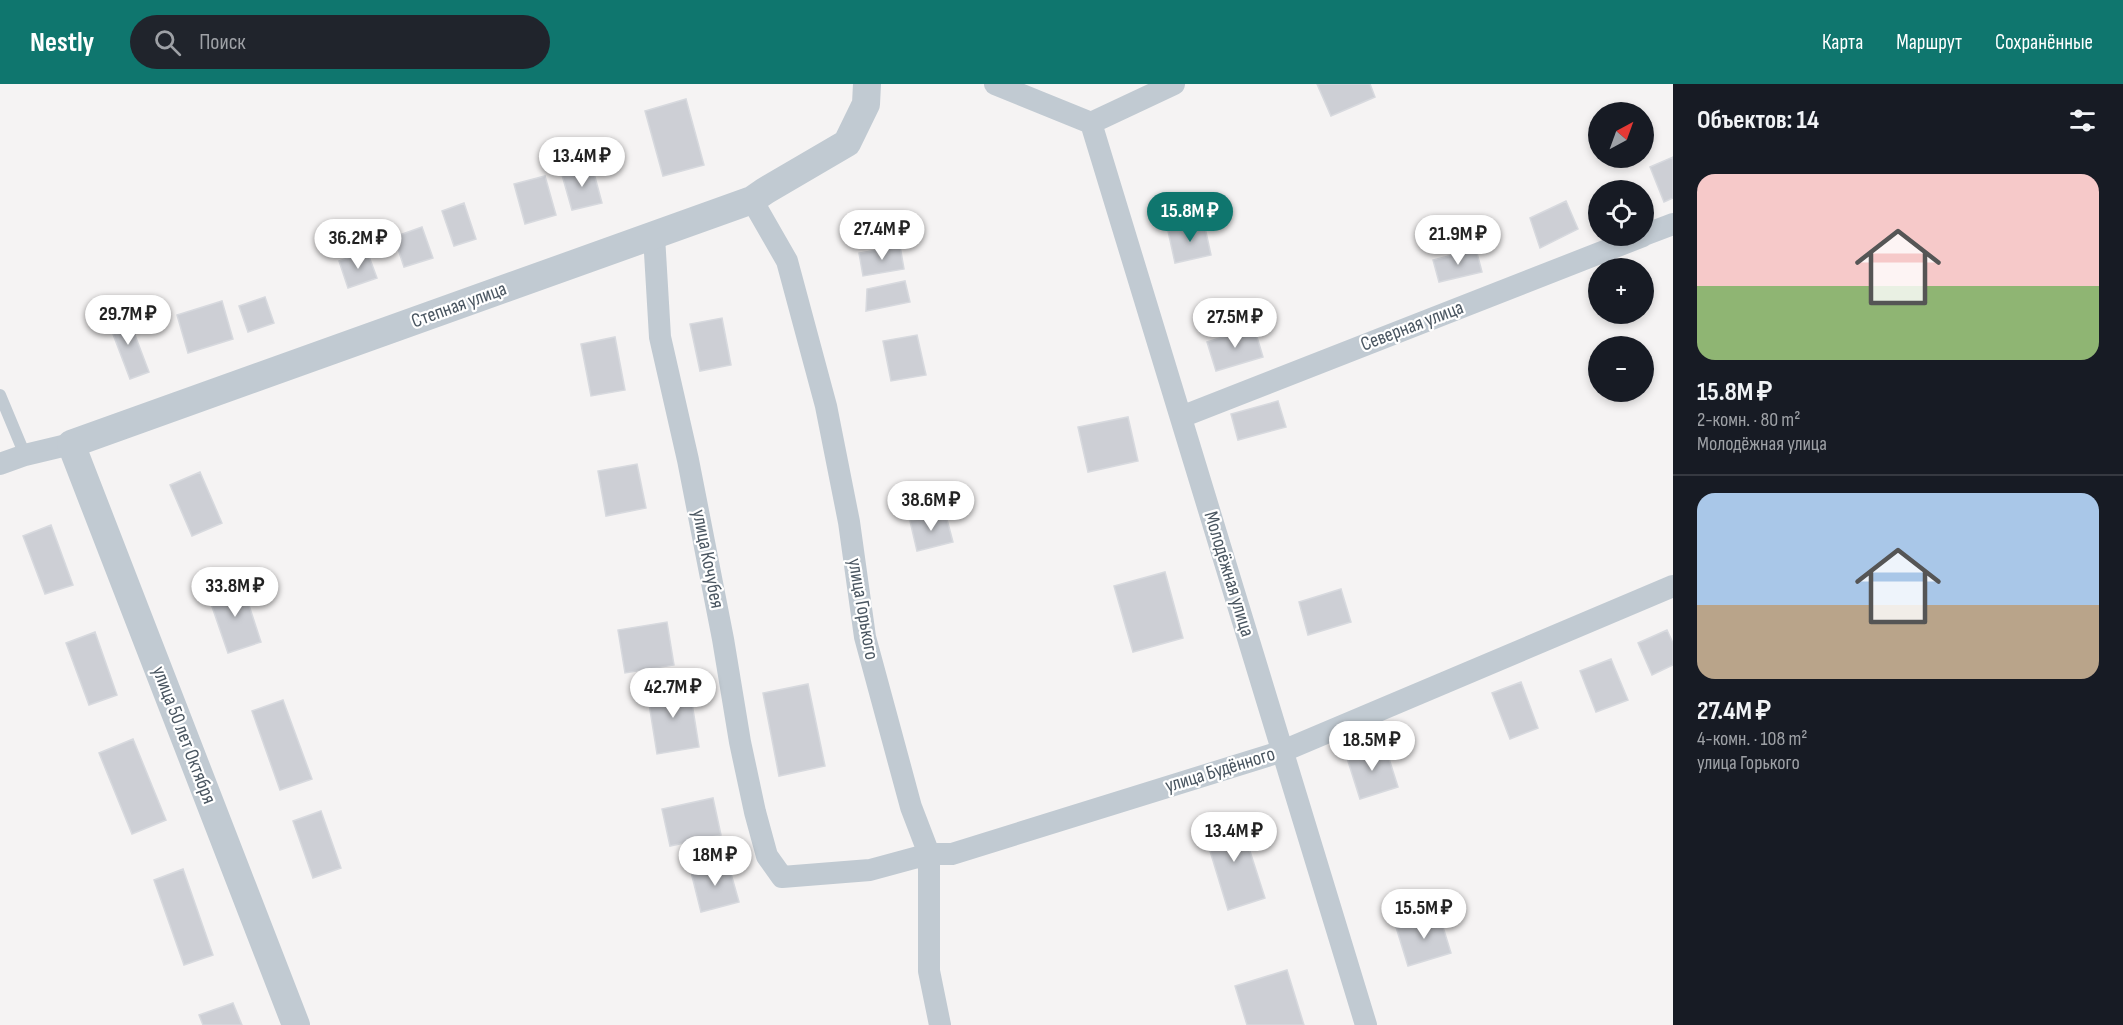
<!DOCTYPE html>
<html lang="ru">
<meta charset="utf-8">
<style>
:root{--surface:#171b24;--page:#20242c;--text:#f1f3f6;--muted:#9ea1a6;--line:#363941;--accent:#0f766e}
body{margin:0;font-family:"Sofia Sans Condensed",sans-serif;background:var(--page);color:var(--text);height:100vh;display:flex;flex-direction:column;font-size:22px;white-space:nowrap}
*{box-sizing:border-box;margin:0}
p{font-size:20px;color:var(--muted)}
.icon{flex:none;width:33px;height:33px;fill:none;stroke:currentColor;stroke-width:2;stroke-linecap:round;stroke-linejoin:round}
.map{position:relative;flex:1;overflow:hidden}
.side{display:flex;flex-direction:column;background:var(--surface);width:450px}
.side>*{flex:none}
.needle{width:39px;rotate:41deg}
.tools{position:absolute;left:1588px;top:18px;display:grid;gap:12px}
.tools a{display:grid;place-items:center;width:66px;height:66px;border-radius:50%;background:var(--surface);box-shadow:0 3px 9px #0003;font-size:30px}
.price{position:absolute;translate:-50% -51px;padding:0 14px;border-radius:21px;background:#fff;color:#222;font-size:20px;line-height:39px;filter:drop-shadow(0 2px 3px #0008)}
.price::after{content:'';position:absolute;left:50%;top:36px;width:18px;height:14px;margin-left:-9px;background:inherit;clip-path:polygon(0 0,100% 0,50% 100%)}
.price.on{background:var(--accent);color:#fff}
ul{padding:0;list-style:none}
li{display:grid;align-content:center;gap:12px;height:318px;padding:0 24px}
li+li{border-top:2px solid var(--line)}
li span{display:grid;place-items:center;height:186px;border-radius:18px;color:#555}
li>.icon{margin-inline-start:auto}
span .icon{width:108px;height:108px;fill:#fffc;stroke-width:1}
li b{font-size:26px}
h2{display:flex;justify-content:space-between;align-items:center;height:72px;padding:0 24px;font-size:26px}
header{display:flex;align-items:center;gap:36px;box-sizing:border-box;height:84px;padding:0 30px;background:var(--accent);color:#fff}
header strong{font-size:28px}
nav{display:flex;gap:33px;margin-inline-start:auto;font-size:21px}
.search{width:420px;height:54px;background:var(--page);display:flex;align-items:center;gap:15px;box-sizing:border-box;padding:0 21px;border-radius:33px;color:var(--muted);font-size:22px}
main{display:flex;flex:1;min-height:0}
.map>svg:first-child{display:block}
.building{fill:#cdcfd5;stroke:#d7d9de;stroke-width:1.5}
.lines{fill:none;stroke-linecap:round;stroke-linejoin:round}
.service{stroke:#c1cad2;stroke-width:12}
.minor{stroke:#c1cad2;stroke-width:22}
.tertiary{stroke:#c1cad2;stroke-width:28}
.labels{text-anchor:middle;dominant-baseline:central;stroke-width:4.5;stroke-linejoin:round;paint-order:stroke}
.street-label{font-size:20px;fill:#4a5661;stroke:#fff}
</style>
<header>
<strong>Nestly</strong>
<div class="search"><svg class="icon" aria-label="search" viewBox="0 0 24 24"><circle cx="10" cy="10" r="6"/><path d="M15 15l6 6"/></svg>Поиск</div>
<nav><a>Карта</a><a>Маршрут</a><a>Сохранённые</a></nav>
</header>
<main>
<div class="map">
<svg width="1673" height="941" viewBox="0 0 1673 941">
<rect width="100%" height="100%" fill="#f5f3f3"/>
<path class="building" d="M1317,0H1370L1375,13L1331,32Z
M686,15L704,81L663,92L645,27Z
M1673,73V114L1664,118L1650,83Z
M592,82L602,119L572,126L562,91Z
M545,92L556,131L525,140L514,100Z
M1566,117L1578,145L1540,164L1530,134Z
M464,119L476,155L454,162L442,127Z
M894,127L900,151L856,161L850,137Z
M1204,139L1211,171L1175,179L1168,147Z
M422,143L433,174L404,183L394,153Z
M900,162L904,185L863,192L859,169Z
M1476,165L1482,188L1439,198L1433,176Z
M367,167L377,194L348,204L339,177Z
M905,197L910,218L866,227L867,205Z
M265,213L274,239L248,248L239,222Z
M222,217L233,255L188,269L177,231Z
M127,230L149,288L130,295L108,237Z
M722,234L731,281L700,287L690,240Z
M1254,243L1263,273L1216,287L1207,258Z
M917,251L926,291L891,297L883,257Z
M615,253L625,306L591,312L581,260Z
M1278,317L1286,343L1238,356L1231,330Z
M1128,333L1138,377L1088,388L1078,343Z
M637,380L646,424L606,432L598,387Z
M200,388L222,439L192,452L170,401Z
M945,428L953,458L917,467L910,437Z
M51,441L73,501L45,510L23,452Z
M1165,488L1183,554L1133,568L1114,502Z
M242,500L261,558L228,569L208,511Z
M1341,505L1351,538L1308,551L1299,518Z
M667,538L674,581L625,589L618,546Z
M1667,546L1673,559V581L1652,591L1638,559Z
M95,548L117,611L89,621L66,559Z
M1611,575L1628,616L1596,628L1580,587Z
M1521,598L1538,644L1510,655L1492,609Z
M689,600L699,663L657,670L647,607Z
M808,600L825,682L779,692L763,609Z
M283,616L312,695L280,706L252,627Z
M133,655L166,736L132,750L99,669Z
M1385,662L1398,703L1360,715L1347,674Z
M713,714L721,751L670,762L662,725Z
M321,727L341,784L313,794L293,737Z
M1239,733L1265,814L1228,826L1203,744Z
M728,779L739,818L701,828L691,788Z
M183,785L213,871L184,881L154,796Z
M1439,830L1451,869L1408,882L1396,843Z
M1287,886L1304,941H1247L1235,902Z
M233,919L242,941H203L199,931Z"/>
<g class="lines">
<path class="service" d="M0,311L25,371"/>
<path class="minor" d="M995,0L1091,39L1174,0
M1091,39L1366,941
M752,116L787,177L826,322L849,438L865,553L911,723L929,770V887L940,941
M1644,151L1673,140
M654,152L660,253L688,376L723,555L740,658L755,728L767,772L782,793L870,786L929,770H952L1283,667L1673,502
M1181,333L1643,152
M0,380L25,371L71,360"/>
<path class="tertiary" d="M296,941L71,360L752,116L765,107L847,59L866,20L867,0"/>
</g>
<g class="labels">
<g class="street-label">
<text transform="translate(459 221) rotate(-20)">Степная улица</text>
<text transform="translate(1412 242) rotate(-21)">Северная улица</text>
<text transform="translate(708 475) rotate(79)">улица Кочубея</text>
<text transform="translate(1229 490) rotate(73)">Молодёжная улица</text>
<text transform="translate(863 525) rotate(80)">улица Горького</text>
<text transform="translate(184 651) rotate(69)">улица 50 лет Октября</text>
<text transform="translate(1220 686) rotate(-17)">улица Будённого</text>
</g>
</g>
</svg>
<div class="tools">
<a><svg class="needle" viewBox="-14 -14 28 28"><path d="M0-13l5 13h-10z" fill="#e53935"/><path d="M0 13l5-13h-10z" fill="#9ea1a6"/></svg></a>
<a><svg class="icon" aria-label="locate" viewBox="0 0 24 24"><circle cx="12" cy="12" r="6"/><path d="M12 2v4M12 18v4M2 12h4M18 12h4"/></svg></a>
<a>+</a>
<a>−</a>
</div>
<b class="price" style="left:582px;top:104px">13.4M ₽</b>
<b class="price on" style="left:1190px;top:159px">15.8M ₽</b>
<b class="price" style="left:882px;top:177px">27.4M ₽</b>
<b class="price" style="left:1458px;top:182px">21.9M ₽</b>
<b class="price" style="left:358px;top:186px">36.2M ₽</b>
<b class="price" style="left:128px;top:262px">29.7M ₽</b>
<b class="price" style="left:1235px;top:265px">27.5M ₽</b>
<b class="price" style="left:931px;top:448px">38.6M ₽</b>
<b class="price" style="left:235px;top:534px">33.8M ₽</b>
<b class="price" style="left:673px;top:635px">42.7M ₽</b>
<b class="price" style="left:1372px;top:688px">18.5M ₽</b>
<b class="price" style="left:1234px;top:779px">13.4M ₽</b>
<b class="price" style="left:715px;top:803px">18M ₽</b>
<b class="price" style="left:1424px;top:856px">15.5M ₽</b>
</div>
<section class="side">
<h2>Объектов: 14<svg class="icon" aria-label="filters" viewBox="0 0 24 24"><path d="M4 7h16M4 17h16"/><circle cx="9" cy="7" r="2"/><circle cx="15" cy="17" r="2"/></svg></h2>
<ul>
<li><span style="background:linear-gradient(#f6c9c9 60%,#8fb573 0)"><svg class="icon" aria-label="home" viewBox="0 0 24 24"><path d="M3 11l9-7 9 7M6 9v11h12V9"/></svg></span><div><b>15.8M ₽</b><p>2-комн. · 80 m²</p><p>Молодёжная улица</p></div></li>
<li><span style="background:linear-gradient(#a9c7e8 60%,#b9a48a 0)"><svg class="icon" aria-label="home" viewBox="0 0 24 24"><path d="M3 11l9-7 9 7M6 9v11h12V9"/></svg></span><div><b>27.4M ₽</b><p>4-комн. · 108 m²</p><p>улица Горького</p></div></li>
</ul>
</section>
</main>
